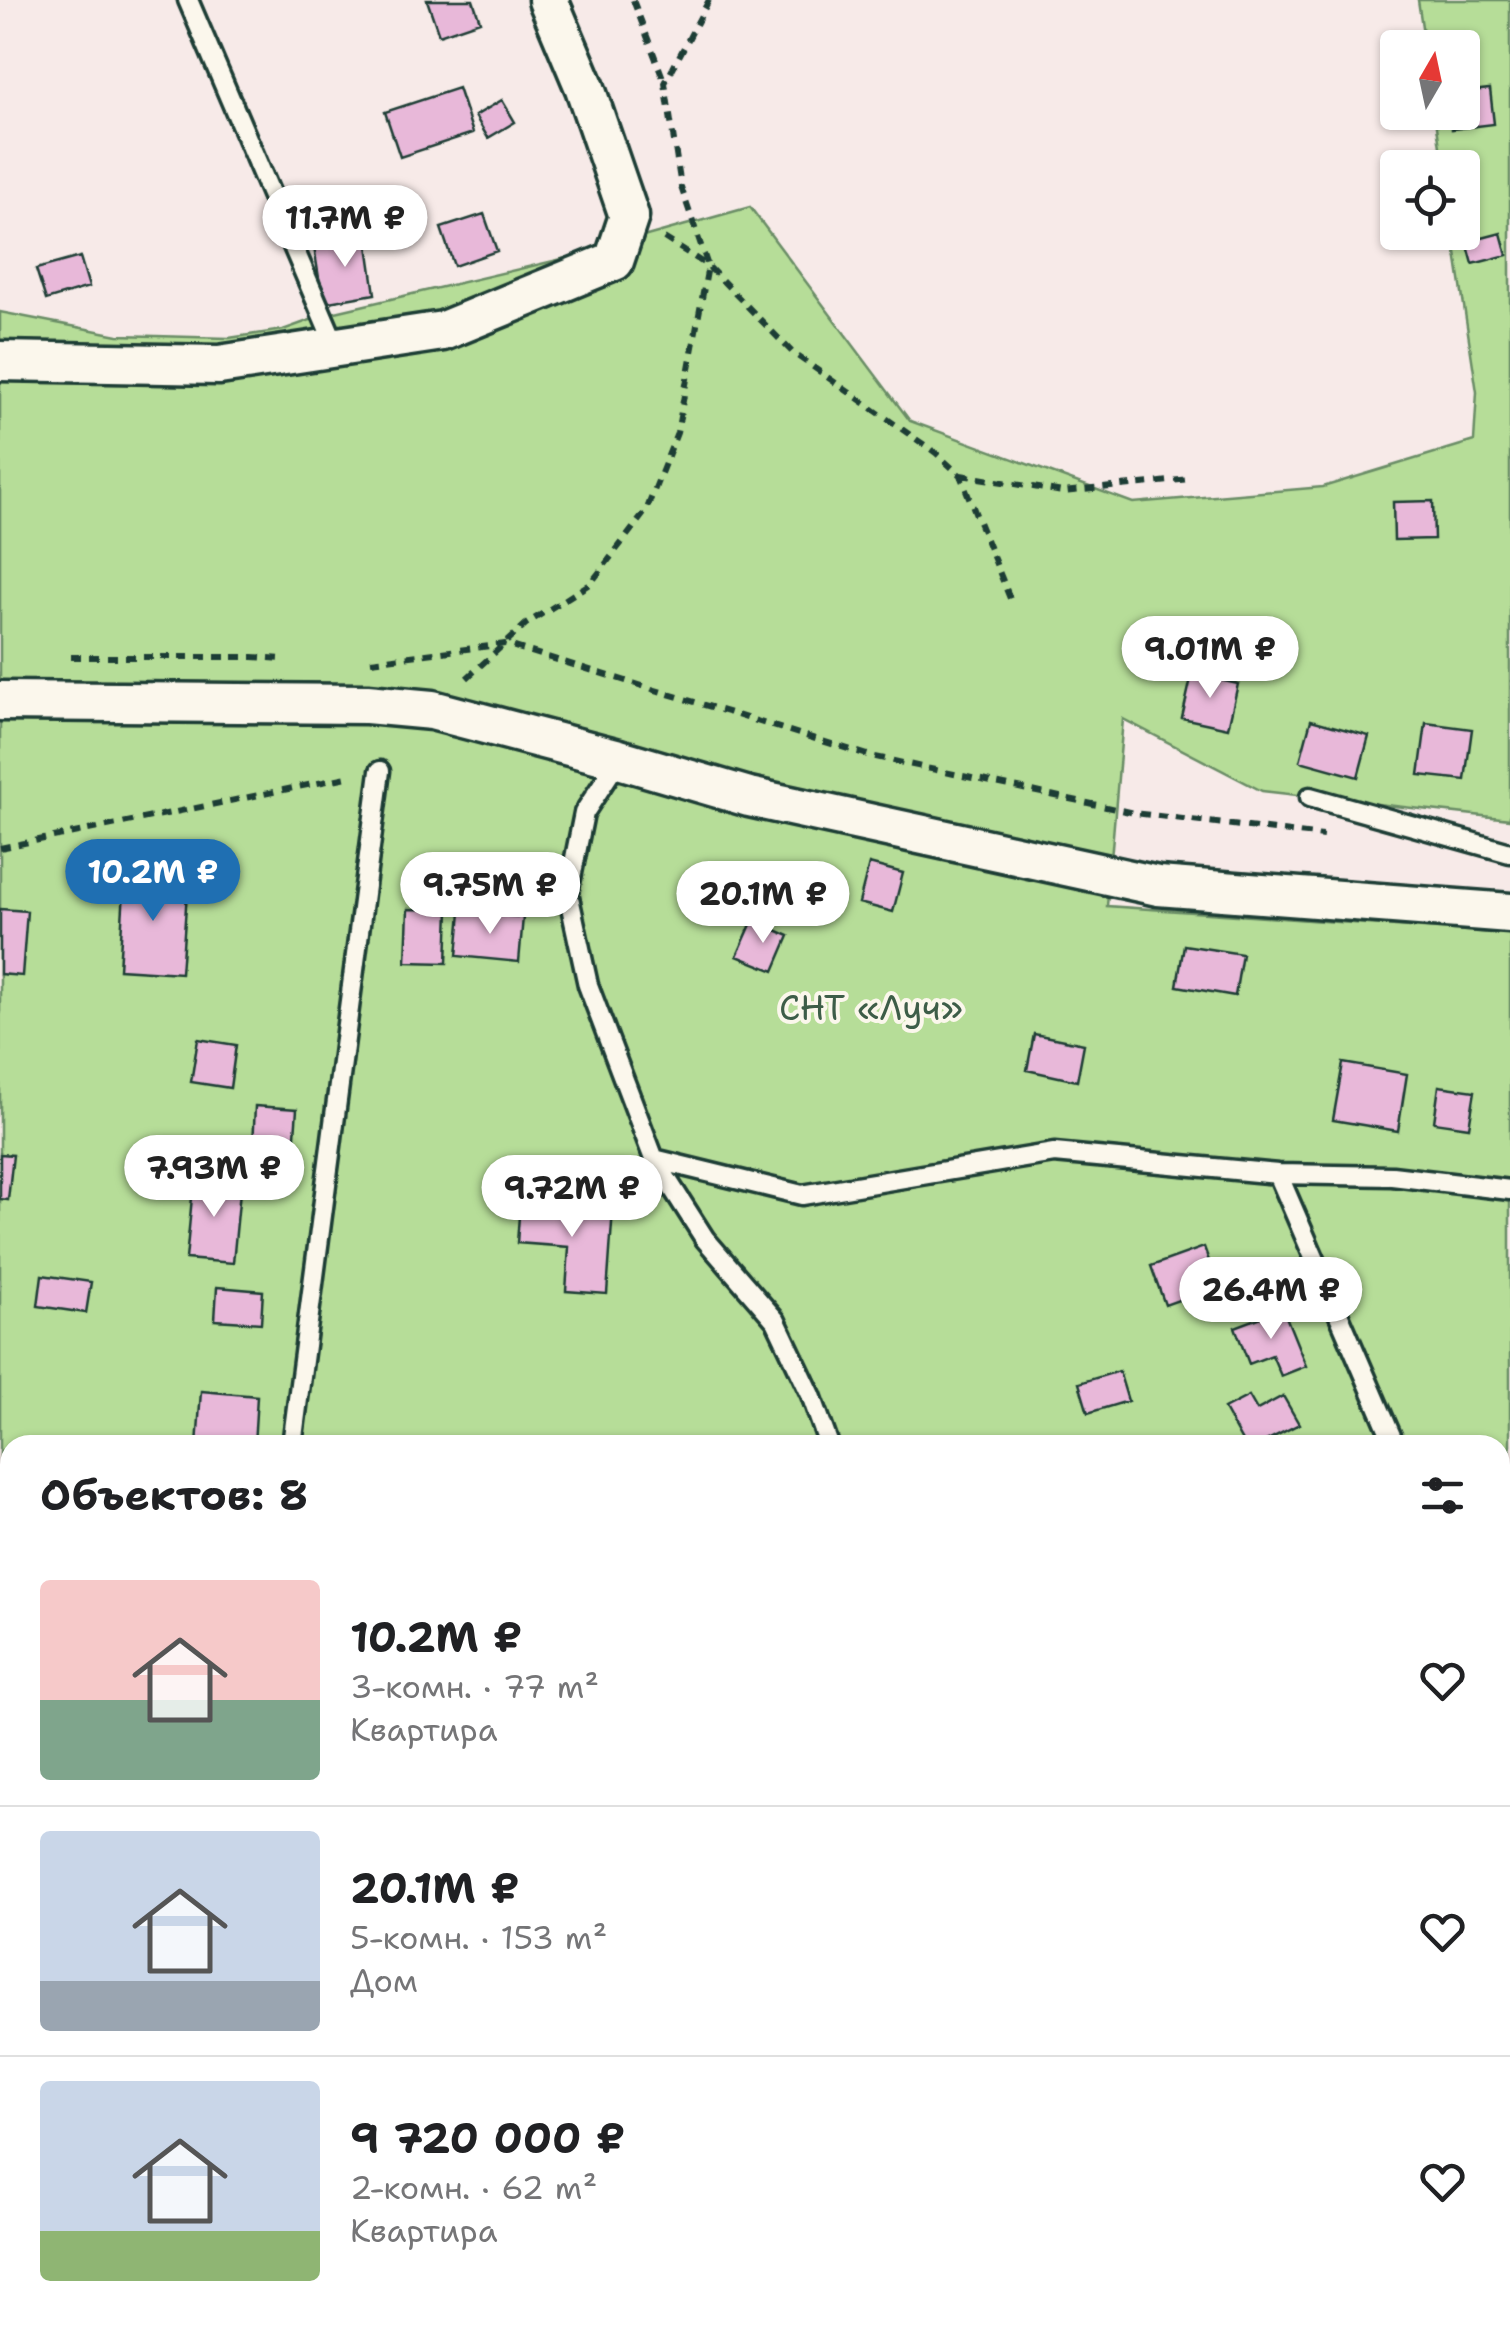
<!DOCTYPE html>
<html lang="ru">
<meta charset="utf-8">
<style>
:root{--surface:#fff;--page:#f2f2f2;--text:#202124;--muted:#757577;--line:#e0e0e0;--accent:#1f6fb2}
body{margin:0;font-family:"Shantell Sans",sans-serif;background:var(--page);color:var(--text);height:100vh;display:flex;flex-direction:column;font-size:38px;white-space:nowrap}
*{box-sizing:border-box;margin:0}
p{font-size:32px;color:var(--muted)}
.icon{flex:none;width:55px;height:55px;fill:none;stroke:currentColor;stroke-width:2;stroke-linecap:round;stroke-linejoin:round}
.map{position:relative;flex:1;overflow:hidden}
.panel{position:absolute;left:0px;top:1435px;width:1510px;height:892px;display:flex;flex-direction:column;background:var(--surface);border-radius:30px 30px 0 0;box-shadow:0 2px 8px #0004}
.panel>*{flex:none}
.needle{width:65px;rotate:9deg}
.fabs{position:absolute;left:1380px;top:30px;display:grid;gap:20px}
.fabs a{display:grid;place-items:center;width:100px;height:100px;border-radius:10px;background:var(--surface);box-shadow:0 2px 8px #0004;font-size:50px}
.price{position:absolute;translate:-50% -85px;padding:0 22px;border-radius:35px;background:#fff;color:#222;font-size:32px;line-height:65px;filter:drop-shadow(0 2px 5px #0008)}
.price::after{content:'';position:absolute;left:50%;top:60px;width:30px;height:22px;margin-left:-15px;background:inherit;clip-path:polygon(0 0,100% 0,50% 100%)}
.price.on{background:var(--accent);color:#fff}
ul{padding:0;list-style:none}
li{display:flex;align-items:center;gap:30px;height:250px;padding:0 40px}
li+li{border-top:2px solid var(--line)}
li span{display:grid;place-items:center;flex:none;width:280px;height:200px;border-radius:10px;color:#555}
li>.icon{margin-inline-start:auto}
span .icon{width:120px;height:120px;fill:#fffc;stroke-width:1}
li b{font-size:42px}
h2{display:flex;justify-content:space-between;align-items:center;height:120px;padding:0 40px;font-size:42px}
.map>svg:first-child{display:block}
.green{fill:#b6dd98;stroke:#6a8d66;stroke-width:2.5;fill-rule:evenodd}
.building{fill:#e8b8d9;stroke:#1f3d34;stroke-width:2.5}
.lines{fill:none;stroke-linecap:round;stroke-linejoin:round}
.service-casing{stroke:#1f3d34;stroke-width:25}
.minor-casing{stroke:#1f3d34;stroke-width:45}
.path{stroke:#1f3d34;stroke-width:6;stroke-dasharray:10 8;stroke-linecap:butt}
.service{stroke:#fbf7ec;stroke-width:18}
.minor{stroke:#fbf7ec;stroke-width:38}
.labels{text-anchor:middle;dominant-baseline:central;stroke-width:8;stroke-linejoin:round;paint-order:stroke}
.park-label{font-size:35px;fill:#3d5d48;stroke:#fbf7ec}
</style>
<div class="map">
<svg width="1510" height="2327" viewBox="0 0 1510 2327">
<rect width="100%" height="100%" fill="#f7eae8"/>
<filter id="ink" filterUnits="userSpaceOnUse"><feTurbulence type="fractalNoise" baseFrequency=".01" numOctaves="2"/><feDisplacementMap in="SourceGraphic" scale="20" xChannelSelector="R" yChannelSelector="G"/><feConvolveMatrix kernelMatrix="1 2 1 2 8 2 1 2 1" color-interpolation-filters="sRGB"/></filter>
<g filter="url(#ink)">
<path class="green" d="M1418,0H1510V819L1262,791L1123,719L1107,906L1510,934V2327H0V312L118,335L229,338L283,330L327,314L579,255L750,207L910,421L1133,503L1323,487L1474,441L1477,392L1453,233L1462,232V168L1443,167L1435,113L1462,112V48L1425,47ZM10,1445H1500V2318H10Z"/>
<path class="building" d="M427,0H473L480,21L439,35Z
M458,88L473,133L400,157L385,112Z
M1490,89L1494,124L1452,129L1451,112H1462V92Z
M502,100L515,122L488,138L475,116Z
M484,214L497,251L454,266L441,228Z
M1501,233L1507,255L1473,264L1467,242Z
M367,238L375,294L323,303L314,247Z
M80,257L89,287L46,300L36,269Z
M1433,501L1434,539L1394,540L1393,502Z
M1192,674L1238,684L1228,728L1182,718Z
M1311,720L1369,736L1358,777L1300,761Z
M1426,723L1472,729L1465,780L1419,775Z
M869,864L903,873L893,912L859,903Z
M125,875L188,880L181,973L119,969Z
M0,909L27,911L22,976L0,974Z
M408,909L449,910L447,963L406,962Z
M461,912L523,917L519,962L457,956Z
M753,920L789,936L774,971L737,956Z
M1184,945L1242,954L1235,996L1177,986Z
M1034,1034L1084,1044L1077,1081L1027,1070Z
M198,1039L236,1045L230,1088L191,1082Z
M1343,1063L1407,1074L1398,1131L1333,1120Z
M1439,1086L1475,1091L1469,1127L1434,1122Z
M255,1106L297,1109L294,1149L253,1145Z
M0,1154L13,1155L8,1200L0,1199Z
M194,1177L241,1181L233,1263L186,1259Z
M520,1202L613,1209L607,1294L566,1291L569,1247L517,1243Z
M1204,1247L1218,1286L1165,1305L1151,1266Z
M42,1275L91,1282L86,1313L38,1306Z
M217,1287L263,1291L261,1323L215,1320Z
M1283,1309L1306,1366L1281,1376L1272,1355L1249,1364L1235,1327Z
M1119,1371L1128,1401L1088,1413L1079,1383Z
M201,1391L257,1396L254,1445H197Z
M1249,1396L1257,1410L1283,1396L1299,1424L1258,1445H1244L1224,1409Z
M1510,1819V1869L1500,1875V1825Z
M0,1931L10,1933V1977L0,1976Z
M7,2102H10V2136L2,2135Z
M1503,2116L1510,2128V2140L1500,2146V2117Z
M240,2318H278L277,2327H239Z
M472,2318H520L518,2327H470Z
M1281,2318H1335L1340,2323L1334,2327H1287Z"/>
<g class="lines">
<defs>
<path id="service" d="M188,0L336,347
M619,759L584,813L568,893L588,985L654,1159L705,1239L776,1321L811,1395L829,1445
M1310,797L1510,853
M654,1159L802,1195L1054,1153L1278,1174L1395,1445
M1278,1174L1392,1176L1510,1190
M292,1445L380,771
M1500,1688L1510,1707
M1171,2318L1176,2327
M178,2327L179,2318
M765,2327L766,2318"/>
<path id="minor" d="M0,361L219,365L443,331L614,261L629,216L585,88L548,0
M0,701L367,704L432,710L619,759L749,797L1158,886L1510,913"/>
</defs>
<use href="#service" class="service-casing"/>
<use href="#minor" class="minor-casing"/>
<path class="path" d="M633,0L665,83
M664,238L708,266L793,353L936,453L960,475L1011,601
M961,475L1063,492L1190,479
M71,657H253L284,659
M371,661L505,644L871,756L1134,813L1323,836
M467,678L526,624L591,583L646,511L677,433L708,266L681,187L665,83L709,0
M0,848L352,776"/>
<use href="#service" class="service"/>
<use href="#minor" class="minor"/>
</g>
</g>
<g class="labels">
<g class="park-label">
<text x="871" y="1007">СНТ «Луч»</text>
</g>
</g>
</svg>
<div class="fabs">
<a><svg class="needle" viewBox="-14 -14 28 28"><path d="M0-13l5 13h-10z" fill="#e53935"/><path d="M0 13l5-13h-10z" fill="#757577"/></svg></a>
<a><svg class="icon" aria-label="locate" viewBox="0 0 24 24"><circle cx="12" cy="12" r="6"/><path d="M12 2v4M12 18v4M2 12h4M18 12h4"/></svg></a>
</div>
<b class="price" style="left:345px;top:270px">11.7M ₽</b>
<b class="price" style="left:1210px;top:701px">9.01M ₽</b>
<b class="price on" style="left:153px;top:924px">10.2M ₽</b>
<b class="price" style="left:490px;top:937px">9.75M ₽</b>
<b class="price" style="left:763px;top:946px">20.1M ₽</b>
<b class="price" style="left:214px;top:1220px">7.93M ₽</b>
<b class="price" style="left:572px;top:1240px">9.72M ₽</b>
<b class="price" style="left:1271px;top:1342px">26.4M ₽</b>
<section class="panel">
<h2>Объектов: 8<svg class="icon" aria-label="filters" viewBox="0 0 24 24"><path d="M4 7h16M4 17h16"/><circle cx="9" cy="7" r="2"/><circle cx="15" cy="17" r="2"/></svg></h2>
<ul>
<li><span style="background:linear-gradient(#f6c9c9 60%,#7fa58c 0)"><svg class="icon" aria-label="home" viewBox="0 0 24 24"><path d="M3 11l9-7 9 7M6 9v11h12V9"/></svg></span><div><b>10.2M ₽</b><p>3-комн. · 77 m²</p><p>Квартира</p></div><svg class="icon" aria-label="heart" viewBox="0 0 24 24"><path d="M12 20l-8-8c-3-5 5-10 8-4 3-6 11-1 8 4z"/></svg></li>
<li><span style="background:linear-gradient(#c9d6e8 75%,#9aa5b1 0)"><svg class="icon" aria-label="home" viewBox="0 0 24 24"><path d="M3 11l9-7 9 7M6 9v11h12V9"/></svg></span><div><b>20.1M ₽</b><p>5-комн. · 153 m²</p><p>Дом</p></div><svg class="icon" aria-label="heart" viewBox="0 0 24 24"><path d="M12 20l-8-8c-3-5 5-10 8-4 3-6 11-1 8 4z"/></svg></li>
<li><span style="background:linear-gradient(#c9d6e8 75%,#8fb573 0)"><svg class="icon" aria-label="home" viewBox="0 0 24 24"><path d="M3 11l9-7 9 7M6 9v11h12V9"/></svg></span><div><b>9 720 000 ₽</b><p>2-комн. · 62 m²</p><p>Квартира</p></div><svg class="icon" aria-label="heart" viewBox="0 0 24 24"><path d="M12 20l-8-8c-3-5 5-10 8-4 3-6 11-1 8 4z"/></svg></li>
</ul>
</section>
</div>
